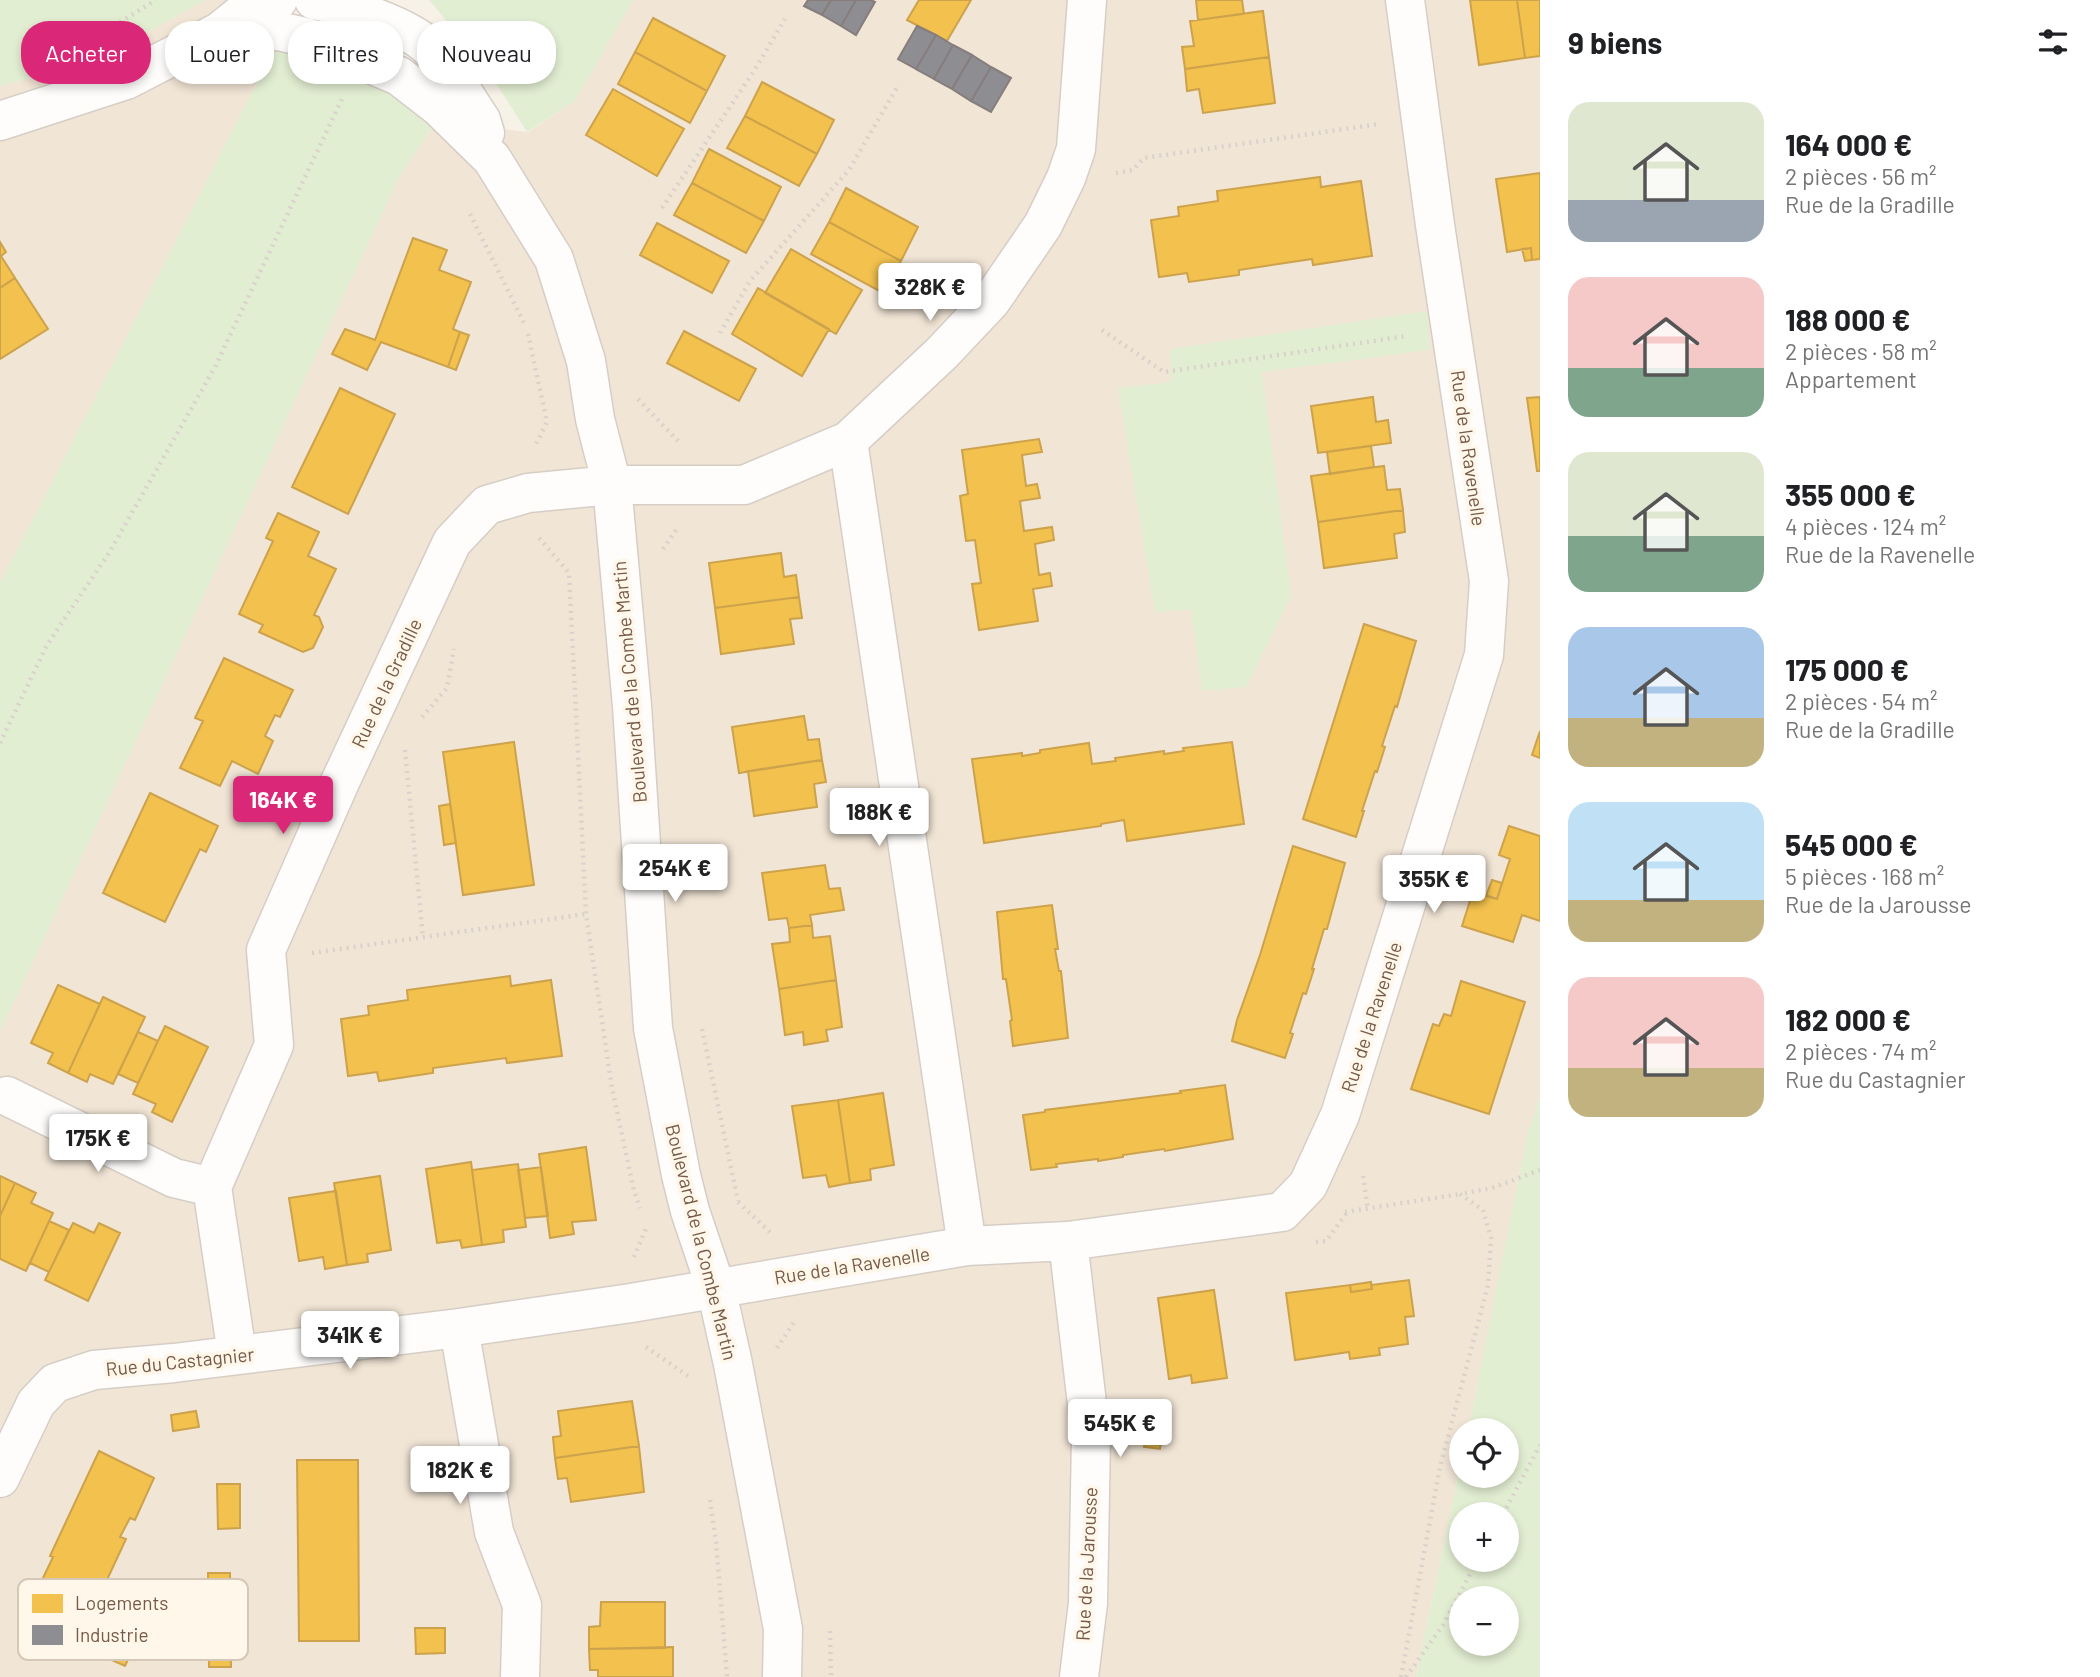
<!DOCTYPE html>
<html lang="fr">
<meta charset="utf-8">
<style>
:root{--surface:#fff;--page:#f2f2f2;--text:#202124;--muted:#757577;--accent:#db2777}
body{margin:0;font-family:Barlow,sans-serif;background:var(--page);color:var(--text);height:100vh;display:flex;flex-direction:column;font-size:26px;white-space:nowrap}
*{box-sizing:border-box;margin:0}
p{font-size:23px;color:var(--muted)}
.icon{flex:none;width:38px;height:38px;fill:none;stroke:currentColor;stroke-width:2;stroke-linecap:round;stroke-linejoin:round}
.map{position:relative;flex:1;overflow:hidden}
.sheet{display:flex;flex-direction:column;background:var(--surface);width:560px}
.sheet>*{flex:none}
.guide{position:absolute;left:21px;top:21px;width:665px;height:63px;display:flex;gap:14px}
.buttons{position:absolute;left:1449px;top:1418px;display:grid;gap:14px}
.buttons a{display:grid;place-items:center;width:70px;height:70px;border-radius:50%;background:var(--surface);box-shadow:0 4px 10px #0003;font-size:35px}
.price{position:absolute;translate:-50% -60px;padding:0 16px;border-radius:7px;background:#fff;color:#222;font-size:23px;line-height:46px;filter:drop-shadow(0 2px 4px #0008)}
.price::after{content:'';position:absolute;left:50%;top:42px;width:21px;height:16px;margin-left:-10px;background:inherit;clip-path:polygon(0 0,100% 0,50% 100%)}
.price.selected{background:var(--accent);color:#fff}
ul{padding:0;list-style:none}
li{display:flex;align-items:center;gap:21px;height:175px;padding:0 28px}
li span{display:grid;place-items:center;flex:none;width:196px;height:140px;border-radius:21px;color:#555}
li>.icon{margin-inline-start:auto}
span .icon{width:84px;height:84px;fill:#fffc;stroke-width:1}
li b{font-size:30px}
h2{display:flex;justify-content:space-between;align-items:center;height:84px;padding:0 28px;font-size:30px}
.tag{padding:0 24px;border-radius:28px;background:var(--surface);box-shadow:0 4px 10px #0003;font-size:24px;line-height:63px}
.tag.selected{background:var(--accent);color:#fff}
main{display:flex;flex:1;min-height:0}
.map>svg:first-child{display:block}
.residential{fill:#f1e5d5}
.green{fill:#e2eed2;fill-rule:evenodd}
.homes{fill:#f2c14e;stroke:#cda24c;stroke-width:2}
.industry{fill:#8d8d92;stroke:#867d7c;stroke-width:2}
.lines{fill:none;stroke-linecap:round;stroke-linejoin:round}
.minor-casing{stroke:#d6cec6;stroke-width:41}
.path{stroke:#d9d1cb;stroke-width:4.5;stroke-dasharray:2 5;stroke-linecap:butt}
.minor{stroke:#fefdfc;stroke-width:38}
.labels{text-anchor:middle;dominant-baseline:central;stroke-width:7;stroke-linejoin:round;paint-order:stroke}
.street-label{font-size:19px;fill:#765948;stroke:#fff7e9}
.key{fill:#fff7e9;stroke:#d6c8b9;stroke-width:2}
.key-label{font-size:19px;fill:#765948}
</style>
<main>
<div class="map">
<svg width="1540" height="1677" viewBox="0 0 1540 1677">
<rect width="100%" height="100%" fill="#f7f2e8"/>
<path class="residential" d="M205,0H269L277,44L0,583V86L104,57Z
M633,0H1540V1097L1527,1136L1468,1430H1461V1461L1416,1677H0V1032L399,177L436,122L528,132L575,101Z"/>
<path class="green" d="M0,0H205L104,57L0,86Z
M429,0H633L575,101L527,132L487,69Z
M277,44L367,73L436,122L399,177L0,1032V583Z
M1427,311L1430,350L1262,372L1291,596L1246,687L1202,691L1191,610L1155,612L1118,388L1171,382L1170,349Z
M1540,1097V1677H1416L1461,1461V1475H1507V1430H1468L1527,1136ZM1461,1514H1507V1559H1461ZM1461,1598H1507V1643H1461Z"/>
<path class="homes" d="M919,0H971L947,41L907,20Z
M1196,0H1242L1244,14L1198,20Z
M1470,0H1517L1525,58L1479,65Z
M1517,0H1540V56L1525,58Z
M1263,11L1269,57L1185,69L1182,47L1194,46L1190,21Z
M653,18L725,56L707,91L635,52Z
M635,52L707,91L690,123L618,84Z
M1269,57L1275,103L1203,113L1199,89L1187,91L1185,69Z
M762,82L834,120L817,154L745,116Z
M613,89L684,129L657,176L586,135Z
M745,116L817,154L799,186L727,148Z
M709,149L781,187L764,221L692,183Z
M1540,173V259L1532,260L1531,248L1507,252L1496,179Z
M1320,177L1321,187L1361,181L1372,256L1313,265L1312,259L1239,270V275L1189,282L1187,273L1159,277L1151,220L1179,216L1178,207L1218,201L1217,191Z
M692,183L764,221L746,253L674,215Z
M846,188L918,227L901,261L829,222Z
M829,222L901,261L883,293L811,254Z
M657,223L729,261L712,293L640,255Z
M413,238L447,250L439,270L471,282L453,329L460,332L448,367L381,342L367,370L332,354L345,329L375,340Z
M0,242L6,252L1,256L15,278L0,288Z
M1531,248L1532,260L1525,261L1522,249Z
M791,249L862,290L836,334L765,293Z
M15,278L48,329L0,359V288Z
M758,288L829,329L802,376L732,334Z
M684,331L756,369L739,401L667,363Z
M460,332L469,335L456,370L448,367Z
M340,388L395,414L348,514L292,487Z
M1373,397L1376,422L1388,420L1391,443L1318,453L1311,406Z
M1540,397V471H1537L1527,398Z
M1039,439L1042,452L1022,455L1026,486L1037,484L1040,498L1020,501L1024,531L1052,527L1054,540L1035,544L1039,575L1050,573L1052,586L1033,589L1038,621L979,630L972,584L981,583L975,540L966,541L960,496L968,494L962,450Z
M1371,446L1374,467L1330,474L1327,452Z
M1384,466L1387,490L1400,489L1403,510L1318,522L1311,476Z
M1403,510L1405,532L1394,534L1397,558L1324,568L1318,522Z
M278,513L319,532L308,556L336,569L314,615L319,617L323,627L313,648L303,652L259,632L263,625L239,614L273,541L266,538Z
M781,553L784,577L796,575L799,597L715,608L709,563Z
M799,597L802,618L790,619L794,644L721,654L715,608Z
M1364,624L1416,641L1397,707L1395,706L1382,746L1385,747L1377,772L1375,771L1362,811H1364L1356,837L1303,819Z
M224,658L293,690L280,717L275,715L265,736L273,741L258,774L232,761L220,786L180,768L203,721L195,718Z
M804,716L808,740L819,739L822,760L739,773L732,727Z
M1540,731V758L1532,755Z
M514,742L534,885L463,895L443,752Z
M1232,742L1244,824L1127,841L1124,820L1101,824V826L984,843L972,759L1022,753V756L1040,753V750L1089,743L1092,764L1116,761L1115,758L1164,751V754L1184,751L1183,748Z
M822,760L826,782L814,784L817,807L754,816L748,771Z
M150,793L218,826L206,852L200,849L165,922L103,893Z
M450,804L456,843L444,845L439,806Z
M1509,826L1540,836V921L1522,915L1513,942L1462,926L1473,891L1497,899L1510,859L1499,855Z
M1293,846L1345,863L1327,929H1324L1312,969H1314L1306,994L1303,993L1290,1033L1293,1034L1285,1058L1232,1041L1237,1020L1260,955Z
M825,865L829,889L840,888L844,910L810,915L812,925L789,928L787,918L769,920L762,873Z
M1492,880L1502,883L1497,899L1486,896Z
M1052,905L1058,949H1055L1059,971H1061L1068,1038L1013,1046L1010,1021L1012,1020L1006,979H1003L997,912Z
M812,925L813,938L830,936L836,980L779,989L772,944L790,942L789,928Z
M510,976L511,986L551,980L562,1056L507,1063L506,1058L433,1068V1073L379,1081L377,1072L348,1076L341,1019L369,1015L368,1006L408,1000L407,990Z
M836,980L842,1027L826,1030L828,1041L804,1045L803,1032L785,1035L779,989Z
M1461,981L1525,1002L1489,1114L1411,1089L1433,1024L1439,1026L1444,1014L1451,1016Z
M58,985L100,1004L68,1073L48,1063L53,1053L31,1043Z
M103,997L145,1017L113,1084L90,1074L87,1082L68,1073Z
M165,1026L208,1047L172,1122L152,1112L156,1104L133,1094Z
M138,1032L158,1041L138,1083L118,1074Z
M1225,1085L1233,1139L1165,1151L1164,1149L1123,1155V1157L1098,1161V1159L1056,1164L1057,1167L1031,1170L1023,1115L1045,1112V1110L1181,1093L1180,1091Z
M883,1093L894,1165L870,1169L871,1180L850,1183L838,1100Z
M838,1100L850,1183L829,1187L826,1175L803,1178L792,1106Z
M586,1147L596,1220L572,1222L574,1234L550,1238L539,1154Z
M471,1162L482,1245L462,1248L460,1240L437,1243L426,1169Z
M518,1164L526,1227L503,1230L504,1242L482,1245L472,1170Z
M541,1167L548,1216L525,1218L518,1170Z
M0,1176L15,1183L0,1216Z
M380,1176L391,1250L367,1254L368,1262L347,1265L334,1183Z
M15,1183L36,1193L31,1203L53,1213L26,1271L0,1259V1216Z
M336,1191L347,1265L325,1269L323,1257L299,1261L289,1198Z
M49,1221L69,1230L49,1272L30,1263Z
M73,1223L94,1233L99,1223L120,1233L88,1301L45,1280Z
M1409,1280L1414,1316L1405,1317L1408,1344L1379,1348L1380,1355L1350,1359L1349,1352L1295,1360L1286,1293L1350,1285L1351,1292L1372,1289L1371,1285Z
M1371,1282L1372,1289L1351,1292L1350,1285Z
M1214,1290L1227,1378L1192,1383L1191,1375L1169,1379L1158,1298Z
M632,1401L639,1446L555,1458L553,1437L561,1436L558,1411Z
M196,1411L199,1427L173,1431L171,1415Z
M1148,1421L1163,1422L1160,1449L1144,1447Z
M639,1446L644,1492L571,1502L567,1478L558,1479L555,1458Z
M99,1451L154,1478L135,1520L130,1518L120,1537L126,1539L106,1582L101,1580L92,1599L145,1624L125,1666L69,1641L86,1605L77,1601L70,1617L33,1599L53,1557L50,1556Z
M297,1460H358L359,1641H299Z
M217,1484H240V1528L218,1529Z
M208,1573H230L231,1667H209Z
M601,1602H665V1648L589,1649V1627L600,1626Z
M415,1628H445V1653L416,1654Z
M673,1647V1677H598V1670H590L589,1649Z"/>
<path class="industry" d="M808,0H831L822,15L804,6Z
M831,0H856L841,26L822,15Z
M856,0H871L875,2L856,35L841,26Z
M917,26L936,35L916,69L898,59Z
M936,35L953,45L934,79L916,69Z
M953,45L972,55L952,89L934,79Z
M972,55L991,67L971,101L952,89Z
M991,67L1011,78L991,112L971,101Z"/>
<g class="lines">
<defs>
<path id="minor" d="M314,0C343,5 409,26 430,48C448,66 466,98 481,120L485,133
M219,32L279,31L309,38L399,76L439,107L492,159L554,259L586,361L595,419L612,485L632,706L653,1028L681,1175L690,1211L716,1288L733,1364L783,1629L782,1677
M0,121L126,80L219,32L249,8L278,0
M848,441L967,1246
M7,1096L174,1178L212,1187
M1068,1241L1091,1438L1088,1603L1079,1677
M459,1328L494,1532L522,1605L520,1677
M237,1354L212,1187L274,1045L266,950L340,782L452,542L487,505L528,493L612,485H744L848,441L942,353L991,301L1043,225L1066,178L1076,149L1087,0
M0,1478L36,1403L55,1383L94,1370L174,1363L459,1328L631,1303L967,1246L1068,1241L1282,1212L1308,1185L1340,1115L1484,655L1489,581L1435,225L1405,0"/>
</defs>
<use href="#minor" class="minor-casing"/>
<path class="path" d="M84,44L156,0
M1116,173L1133,170L1144,158L1379,124
M662,208L754,71L785,19
M470,214L525,325
M1102,330L1164,372L1407,336
M720,333L750,281L849,170L899,84
M528,334L547,422L535,446
M638,399L678,441
M539,538L569,573L586,914L612,1088L634,1191L640,1208
M663,549L676,530
M422,717L447,688L454,649
M0,743L47,645L109,553L215,367L342,99
M405,750L423,938
M312,953L586,914
M702,1029L738,1201
M1363,1176L1368,1210
M738,1202L772,1234
M1345,1212L1460,1194
M1316,1242L1326,1241L1346,1214
M634,1257L647,1226
M646,1347L691,1378
M777,1348L794,1322
M710,1500L716,1542L727,1677
M1503,1514L1540,1445
M830,1631L831,1677
M1401,1677L1440,1467L1488,1285L1491,1238L1483,1210L1460,1194L1492,1188L1540,1170
M1406,1677L1443,1625L1478,1559"/>
<use href="#minor" class="minor"/>
</g>
<g class="labels">
<g class="street-label">
<text transform="translate(1469 448) rotate(82)">Rue de la Ravenelle</text>
<text transform="translate(629 682) rotate(-95)">Boulevard de la Combe Martin</text>
<text transform="translate(386 683) rotate(-65)">Rue de la Gradille</text>
<text transform="translate(1371 1017) rotate(-72)">Rue de la Ravenelle</text>
<text transform="translate(702 1242) rotate(76)">Boulevard de la Combe Martin</text>
<text transform="translate(852 1265) rotate(-9)">Rue de la Ravenelle</text>
<text transform="translate(180 1361) rotate(-6)">Rue du Castagnier</text>
<text transform="translate(1086 1564) rotate(-87)">Rue de la Jarousse</text>
</g>
</g>
<rect x="18" y="1579" width="230" height="81" rx="10" class="key"/>
<rect x="32" y="1594" width="31" height="19" fill="#f2c14e"/>
<rect x="32" y="1625" width="31" height="20" fill="#8d8d92"/>
<g class="key-label">
<text x="75" y="1610">Logements</text>
<text x="75" y="1642">Industrie</text>
</g>
</svg>
<div class="buttons">
<a><svg class="icon" aria-label="locate" viewBox="0 0 24 24"><circle cx="12" cy="12" r="6"/><path d="M12 2v4M12 18v4M2 12h4M18 12h4"/></svg></a>
<a>+</a>
<a>−</a>
</div>
<b class="price" style="left:930px;top:323px">328K €</b>
<b class="price selected" style="left:283px;top:836px">164K €</b>
<b class="price" style="left:879px;top:848px">188K €</b>
<b class="price" style="left:675px;top:904px">254K €</b>
<b class="price" style="left:1434px;top:915px">355K €</b>
<b class="price" style="left:98px;top:1174px">175K €</b>
<b class="price" style="left:350px;top:1371px">341K €</b>
<b class="price" style="left:1120px;top:1459px">545K €</b>
<b class="price" style="left:460px;top:1506px">182K €</b>
<div class="guide">
<a class="tag selected">Acheter</a>
<a class="tag">Louer</a>
<a class="tag">Filtres</a>
<a class="tag">Nouveau</a>
</div>
</div>
<section class="sheet">
<h2>9 biens<svg class="icon" aria-label="filters" viewBox="0 0 24 24"><path d="M4 7h16M4 17h16"/><circle cx="9" cy="7" r="2"/><circle cx="15" cy="17" r="2"/></svg></h2>
<ul>
<li><span style="background:linear-gradient(#dfe7d0 70%,#9aa5b1 0)"><svg class="icon" aria-label="home" viewBox="0 0 24 24"><path d="M3 11l9-7 9 7M6 9v11h12V9"/></svg></span><div><b>164 000 €</b><p>2 pièces · 56 m²</p><p>Rue de la Gradille</p></div></li>
<li><span style="background:linear-gradient(#f6c9c9 65%,#7fa58c 0)"><svg class="icon" aria-label="home" viewBox="0 0 24 24"><path d="M3 11l9-7 9 7M6 9v11h12V9"/></svg></span><div><b>188 000 €</b><p>2 pièces · 58 m²</p><p>Appartement</p></div></li>
<li><span style="background:linear-gradient(#dfe7d0 60%,#7fa58c 0)"><svg class="icon" aria-label="home" viewBox="0 0 24 24"><path d="M3 11l9-7 9 7M6 9v11h12V9"/></svg></span><div><b>355 000 €</b><p>4 pièces · 124 m²</p><p>Rue de la Ravenelle</p></div></li>
<li><span style="background:linear-gradient(#a9c7e8 65%,#c2b280 0)"><svg class="icon" aria-label="home" viewBox="0 0 24 24"><path d="M3 11l9-7 9 7M6 9v11h12V9"/></svg></span><div><b>175 000 €</b><p>2 pièces · 54 m²</p><p>Rue de la Gradille</p></div></li>
<li><span style="background:linear-gradient(#bfe0f5 70%,#c2b280 0)"><svg class="icon" aria-label="home" viewBox="0 0 24 24"><path d="M3 11l9-7 9 7M6 9v11h12V9"/></svg></span><div><b>545 000 €</b><p>5 pièces · 168 m²</p><p>Rue de la Jarousse</p></div></li>
<li><span style="background:linear-gradient(#f6c9c9 65%,#c2b280 0)"><svg class="icon" aria-label="home" viewBox="0 0 24 24"><path d="M3 11l9-7 9 7M6 9v11h12V9"/></svg></span><div><b>182 000 €</b><p>2 pièces · 74 m²</p><p>Rue du Castagnier</p></div></li>
</ul>
</section>
</main>
